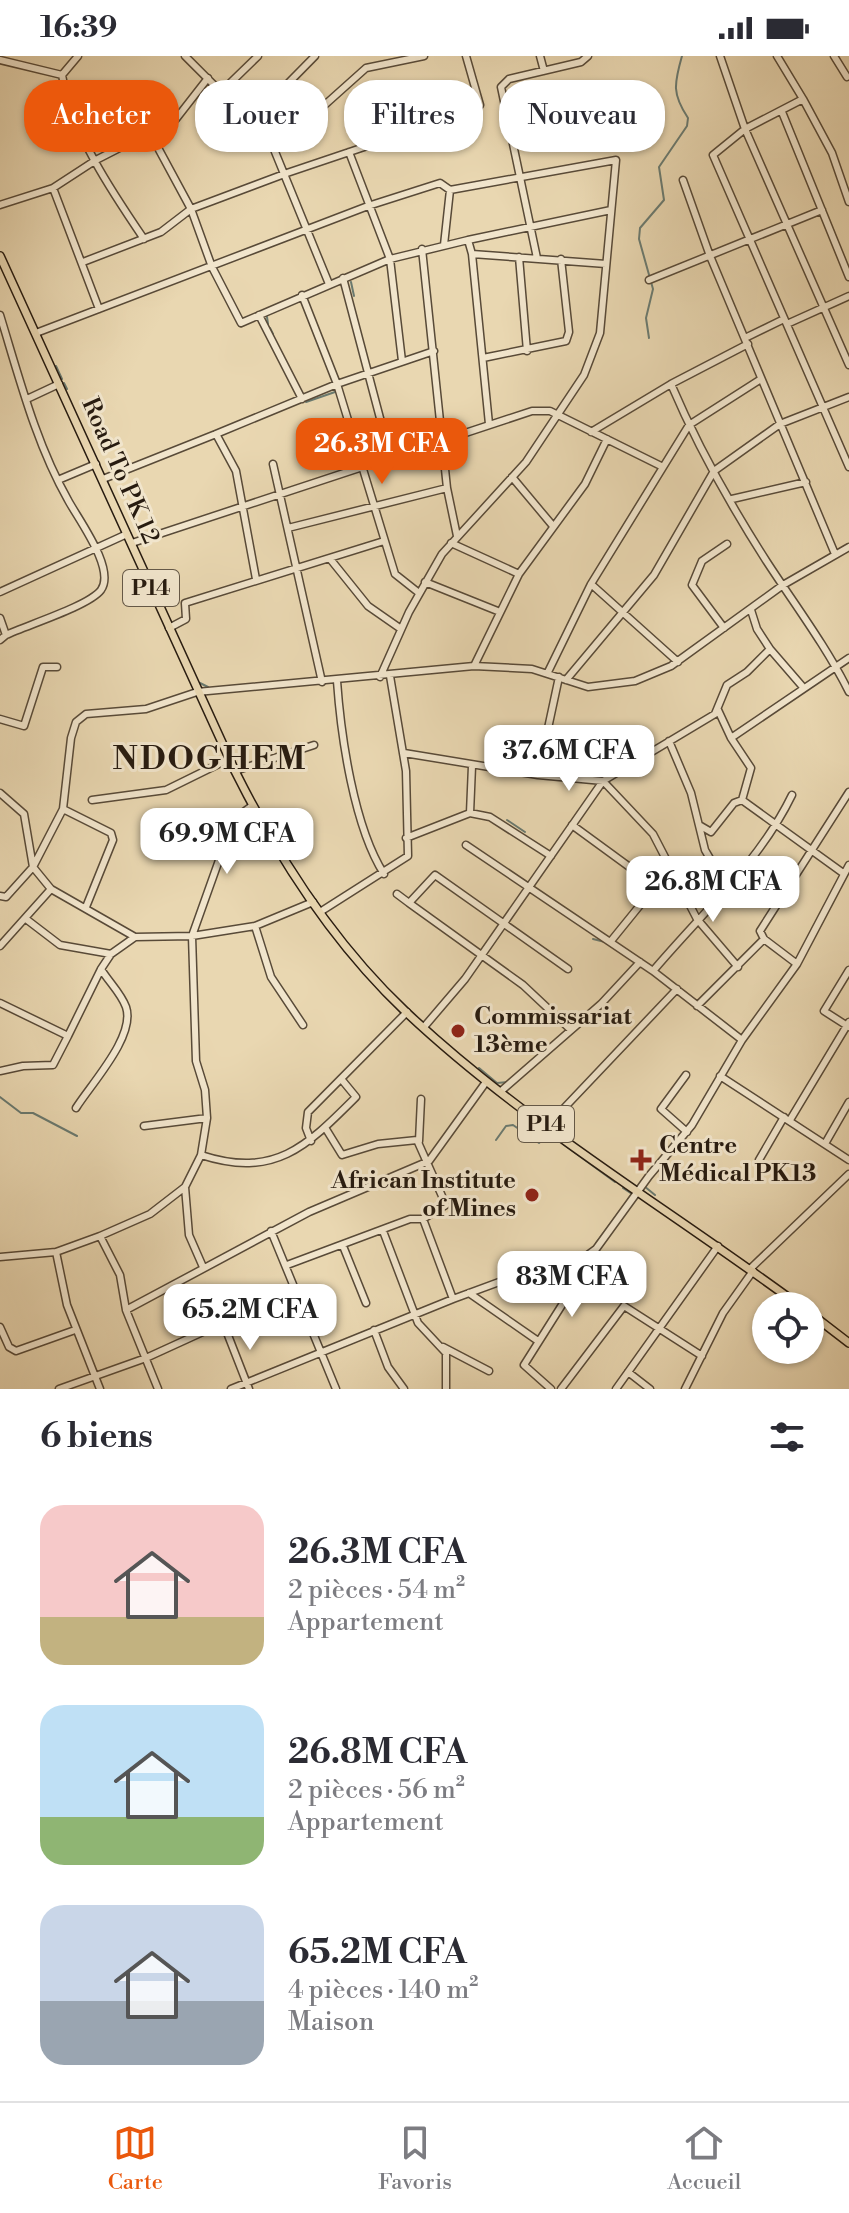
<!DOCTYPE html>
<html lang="fr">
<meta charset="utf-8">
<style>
:root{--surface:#fff;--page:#f7f7f7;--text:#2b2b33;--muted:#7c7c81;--line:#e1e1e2;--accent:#ea580c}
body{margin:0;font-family:"Libre Bodoni",serif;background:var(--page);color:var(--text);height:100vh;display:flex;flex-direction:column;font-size:30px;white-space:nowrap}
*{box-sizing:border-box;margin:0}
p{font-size:26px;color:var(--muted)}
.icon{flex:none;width:44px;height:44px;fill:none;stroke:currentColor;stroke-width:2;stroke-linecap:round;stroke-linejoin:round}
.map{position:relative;height:1333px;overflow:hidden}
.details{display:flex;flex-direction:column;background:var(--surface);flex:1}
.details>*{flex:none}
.hud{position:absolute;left:24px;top:24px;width:802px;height:72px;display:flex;gap:16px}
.tools{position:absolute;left:752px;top:1236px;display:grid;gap:16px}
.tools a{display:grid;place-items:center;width:72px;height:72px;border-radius:50%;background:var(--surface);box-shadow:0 2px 6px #0004;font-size:40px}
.price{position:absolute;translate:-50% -68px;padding:0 18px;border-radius:16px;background:#fff;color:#222;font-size:26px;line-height:52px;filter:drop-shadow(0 2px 4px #0008)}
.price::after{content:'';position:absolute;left:50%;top:48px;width:24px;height:18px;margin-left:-12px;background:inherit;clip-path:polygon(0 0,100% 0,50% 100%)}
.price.active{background:var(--accent);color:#fff}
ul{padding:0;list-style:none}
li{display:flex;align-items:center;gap:24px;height:200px;padding:0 40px}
li span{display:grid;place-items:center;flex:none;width:224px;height:160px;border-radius:24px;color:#555}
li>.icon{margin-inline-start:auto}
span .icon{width:96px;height:96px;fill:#fffc;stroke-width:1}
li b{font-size:34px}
h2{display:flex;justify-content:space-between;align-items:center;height:96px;padding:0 40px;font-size:34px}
.tag{padding:0 28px;border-radius:32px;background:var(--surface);box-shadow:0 2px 6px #0004;font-size:28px;line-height:72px}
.tag.active{background:var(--accent);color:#fff}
.status{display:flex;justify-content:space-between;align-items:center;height:56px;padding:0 40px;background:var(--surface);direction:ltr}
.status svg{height:22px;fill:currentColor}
.dock{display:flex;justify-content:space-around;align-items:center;height:112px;border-top:2px solid var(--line);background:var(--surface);font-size:22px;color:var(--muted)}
.dock a{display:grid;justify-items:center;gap:4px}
.dock .active{color:var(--accent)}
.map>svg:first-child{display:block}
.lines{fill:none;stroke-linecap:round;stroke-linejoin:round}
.stream{stroke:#6a7a70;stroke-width:2}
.minor-casing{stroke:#584a38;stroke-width:9}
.major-casing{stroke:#271b10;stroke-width:10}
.minor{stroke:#f1e5cc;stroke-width:6}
.major{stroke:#e9d7b1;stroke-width:7}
.poi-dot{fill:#8f2418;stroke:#f1e5cc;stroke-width:3}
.labels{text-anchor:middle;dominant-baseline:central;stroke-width:6;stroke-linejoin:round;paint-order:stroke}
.shield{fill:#f1e5cc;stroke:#645848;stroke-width:2}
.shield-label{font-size:22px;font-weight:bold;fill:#271b10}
.street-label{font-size:24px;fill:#271b10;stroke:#f1e5cc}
.poi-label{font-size:24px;font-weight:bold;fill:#271b10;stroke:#f1e5cc;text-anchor:start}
.district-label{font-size:32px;font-weight:bold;letter-spacing:2px;fill:#271b10;stroke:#f1e5cc}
</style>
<div class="status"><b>16:39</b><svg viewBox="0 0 49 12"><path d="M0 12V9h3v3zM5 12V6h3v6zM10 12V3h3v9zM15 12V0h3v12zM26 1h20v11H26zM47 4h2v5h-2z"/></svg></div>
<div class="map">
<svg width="849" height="1333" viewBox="0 0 849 1333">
<rect width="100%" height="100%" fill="#e9d7b1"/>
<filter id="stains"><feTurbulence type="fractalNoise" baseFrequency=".0025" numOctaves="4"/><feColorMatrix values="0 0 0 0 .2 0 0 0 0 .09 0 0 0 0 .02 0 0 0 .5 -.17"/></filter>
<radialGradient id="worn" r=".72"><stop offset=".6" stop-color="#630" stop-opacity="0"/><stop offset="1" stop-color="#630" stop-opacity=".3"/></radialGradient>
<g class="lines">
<path class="stream" d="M225,82L232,74
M351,226L354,240
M267,261L268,268
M270,272L273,278
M649,282L646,262L653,233L639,183L640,172L664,144L659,111L687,70L688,62C672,38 674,28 682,0
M56,310L62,323
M64,327L67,333
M306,346L335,336
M200,627L208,631
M507,764L525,776
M593,883L605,886
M479,1012L497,1027L508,1026
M0,1041L21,1057H33L77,1080
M496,1084L506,1070L513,1069L539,1087L541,1085
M563,1088L615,1126
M644,1130L655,1139
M623,1132L632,1138L628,1143
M596,1187L625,1148"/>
<defs>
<path id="minor" d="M78,0L62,19C72,77 112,136 144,183
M185,0L271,86L329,228
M540,0L544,15
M720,0L745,73L713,99L849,411
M777,0L803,43L745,73L849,309
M834,0L847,21
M0,4L62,19
M222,35L258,0
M803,43L832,97L849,146
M782,56L849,221
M252,64L315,0
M509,73L597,55
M150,77L191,153L287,117L477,53L480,49L466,0
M271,86L290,80L366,12L424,0
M349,96L390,203L402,305
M683,124L710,200L835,498
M53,132L99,253
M0,149L53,132L96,104L176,63L208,22
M468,184L611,154
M444,189L450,134
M472,198L489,368
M519,201L527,295
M537,202L501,31L509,23L581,6L588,0
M83,206L161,176L191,153L212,211L241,267L390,203L468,184L472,198L606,208
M343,222L390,400
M649,224L822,154
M302,239L337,328L395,518L419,537
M0,259C19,321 36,388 68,444C78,463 116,513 101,534C89,550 27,569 6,579
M259,259L302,343
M787,268L849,240
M36,277L368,150L440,127L450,134L616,104L600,277L584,319L526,406L442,498L409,556L380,621
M745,282L784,263
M483,302L566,285L569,276L561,203
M671,328C697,389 731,450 767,506C795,549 826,590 849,636
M27,343L59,328
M591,376L671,328L748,288
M273,408L322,626
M512,421L553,470
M103,423L216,378
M58,424L96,408
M447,432L457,480
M732,443L806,426
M288,472L447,432L422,193
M132,487L532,355H550L661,410
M451,487L519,518
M331,504L368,550L401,573
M256,523L236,415L216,378L337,328L434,295
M425,526L500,556
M591,528L678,606
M0,536L127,478
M0,562L6,579L0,584
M169,572L186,563L185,547L384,485
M724,572L692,529L702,505L727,488
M770,593L802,630
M474,610L519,518L585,428L607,383
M548,616L591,528L689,369L761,323
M566,624L654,519L714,415L780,368L849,341
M337,625C341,681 354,771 384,818
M718,654L731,682L751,712L742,744
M0,663L24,670L43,611H57
M731,682L849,602
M669,685L691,737L705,794L727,832
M404,697L538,719L559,621
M472,710L470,757L490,761L551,800
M235,715L314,689
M538,719L603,725L653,778L697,863L738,911
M0,737L24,758L33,811L63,753
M92,744L166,734L229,703
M742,744L843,817
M572,769L650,826L641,848L611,885
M699,769L711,776L734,747L742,744
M406,782L470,757
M466,789L653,915
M397,838L409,847L435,819L568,913
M0,840L6,841L33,811L51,833L135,881
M409,847L523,929L571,974
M86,851L113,784L111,777L63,753L71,682L76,666L86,658L146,653L197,636L474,610L532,613L588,631L635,625L671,610L783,529L849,491
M320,856L408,800L406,715L390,620
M26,863L60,889L111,898
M255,870L271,921L303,969
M0,890L51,833
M797,908L764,883L760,875L849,736
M849,914L824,955L849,971
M0,947L68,980L101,913L111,898L135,881L192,880L255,870L313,846
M697,950L764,883
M424,971L465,923L603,725L715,658L727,629L747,616L770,593L757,573L751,554
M742,984L653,915C701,858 759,807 792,739
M0,1015L23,1010L53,1009L68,980
M686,1019L661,1053L687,1076
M720,1020L849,1104
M500,1036L601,948L640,906
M76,1052C91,1028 136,980 126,951C121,937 108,925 101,913
M790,1064L849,966
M548,1069L677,933
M144,1070L207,1062
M311,1085L306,1072L308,1056L407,956
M419,1085L421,1043
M826,1086L849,1046
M201,1099C275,1123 307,1090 356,1041L342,1024
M759,1104L784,1061
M185,1131L189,1179L203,1211
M423,1163L453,1243
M271,1175L336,1333
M383,1175L418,1267L446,1297V1333
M100,1180L120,1219L126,1254L158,1333
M343,1190L366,1247
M56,1196L67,1249L100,1333
M0,1201L56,1196L100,1180L150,1158L185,1131L201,1099L207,1062L205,1034L196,1005L192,880L228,779L241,758L252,750
M287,1209L410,1163H423L446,1149L417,1084L378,1088L342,1099L326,1073
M540,1211L567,1241L524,1309L551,1333
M750,1213L849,1118
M469,1237L538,1285
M126,1254L309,1156L429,1105L486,1026
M224,1269L249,1333
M0,1271L9,1291L16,1295L75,1274
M374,1274L388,1311L404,1333
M443,1291L489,1315
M628,1316L650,1333
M59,1333L146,1302L205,1275L301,1243
M231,1333L453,1243L540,1211L585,1201L596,1193L649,1120L692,1069L742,984L797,908L849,809
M561,1333L624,1250L702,1300
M616,1333L718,1190
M685,1333L723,1257L753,1215"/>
<path id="major" d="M0,200L235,715C279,803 334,888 406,956C525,1068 669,1153 800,1250
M810,1257L849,1287"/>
</defs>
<use href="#minor" class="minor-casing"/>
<use href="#major" class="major-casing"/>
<use href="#minor" class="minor"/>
<use href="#major" class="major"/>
</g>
<g class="poi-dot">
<circle cx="458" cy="975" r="8"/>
<path d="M637 1092h8v8h8v8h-8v8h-8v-8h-8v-8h8z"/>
<circle cx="532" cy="1139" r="8"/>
</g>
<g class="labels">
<g class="shield">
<rect x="123" y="514" width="56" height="36" rx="6"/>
<rect x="518" y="1050" width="56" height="36" rx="6"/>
</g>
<g class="shield-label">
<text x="151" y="532">P14</text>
<text x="546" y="1068">P14</text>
</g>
<g class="street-label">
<text transform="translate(120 415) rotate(66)">Road To PK 12</text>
</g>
<g class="poi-label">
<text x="474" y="961">Commissariat<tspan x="474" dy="28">13ème</tspan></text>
<text x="659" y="1090">Centre<tspan x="659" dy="28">Médical PK13</tspan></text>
<text x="516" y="1125" text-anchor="end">African Institute<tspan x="516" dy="28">of Mines</tspan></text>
</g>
<g class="district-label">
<text x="210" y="703">NDOGHEM</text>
</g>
</g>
<rect width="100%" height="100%" filter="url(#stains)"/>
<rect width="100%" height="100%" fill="url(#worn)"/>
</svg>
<div class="tools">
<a><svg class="icon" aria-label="locate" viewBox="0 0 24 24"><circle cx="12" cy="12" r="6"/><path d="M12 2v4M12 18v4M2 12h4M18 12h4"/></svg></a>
</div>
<b class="price active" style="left:382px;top:430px">26.3M CFA</b>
<b class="price" style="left:569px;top:737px">37.6M CFA</b>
<b class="price" style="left:227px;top:820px">69.9M CFA</b>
<b class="price" style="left:713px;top:868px">26.8M CFA</b>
<b class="price" style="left:572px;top:1263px">83M CFA</b>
<b class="price" style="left:250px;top:1296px">65.2M CFA</b>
<div class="hud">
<a class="tag active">Acheter</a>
<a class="tag">Louer</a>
<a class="tag">Filtres</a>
<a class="tag">Nouveau</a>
</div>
</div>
<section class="details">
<h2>6 biens<svg class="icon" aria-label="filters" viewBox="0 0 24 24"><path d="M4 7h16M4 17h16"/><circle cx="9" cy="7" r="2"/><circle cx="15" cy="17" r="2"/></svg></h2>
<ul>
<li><span style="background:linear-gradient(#f6c9c9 70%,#c2b280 0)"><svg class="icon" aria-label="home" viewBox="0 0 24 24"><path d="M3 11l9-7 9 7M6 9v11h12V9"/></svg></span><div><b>26.3M CFA</b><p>2 pièces · 54 m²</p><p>Appartement</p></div></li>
<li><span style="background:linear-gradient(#bfe0f5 70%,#8fb573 0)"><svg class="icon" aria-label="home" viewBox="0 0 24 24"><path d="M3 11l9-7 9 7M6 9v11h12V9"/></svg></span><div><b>26.8M CFA</b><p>2 pièces · 56 m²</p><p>Appartement</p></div></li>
<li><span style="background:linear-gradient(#c9d6e8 60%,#9aa5b1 0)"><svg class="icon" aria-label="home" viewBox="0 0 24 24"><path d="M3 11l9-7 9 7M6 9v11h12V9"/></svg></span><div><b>65.2M CFA</b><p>4 pièces · 140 m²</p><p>Maison</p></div></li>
</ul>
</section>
<nav class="dock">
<a class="active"><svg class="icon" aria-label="map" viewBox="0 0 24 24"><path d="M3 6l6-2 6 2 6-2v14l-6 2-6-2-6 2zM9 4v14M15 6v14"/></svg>Carte</a>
<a><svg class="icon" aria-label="saved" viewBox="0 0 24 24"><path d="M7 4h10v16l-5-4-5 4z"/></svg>Favoris</a>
<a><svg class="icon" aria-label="home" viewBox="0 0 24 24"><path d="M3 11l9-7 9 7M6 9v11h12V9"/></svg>Accueil</a>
</nav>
